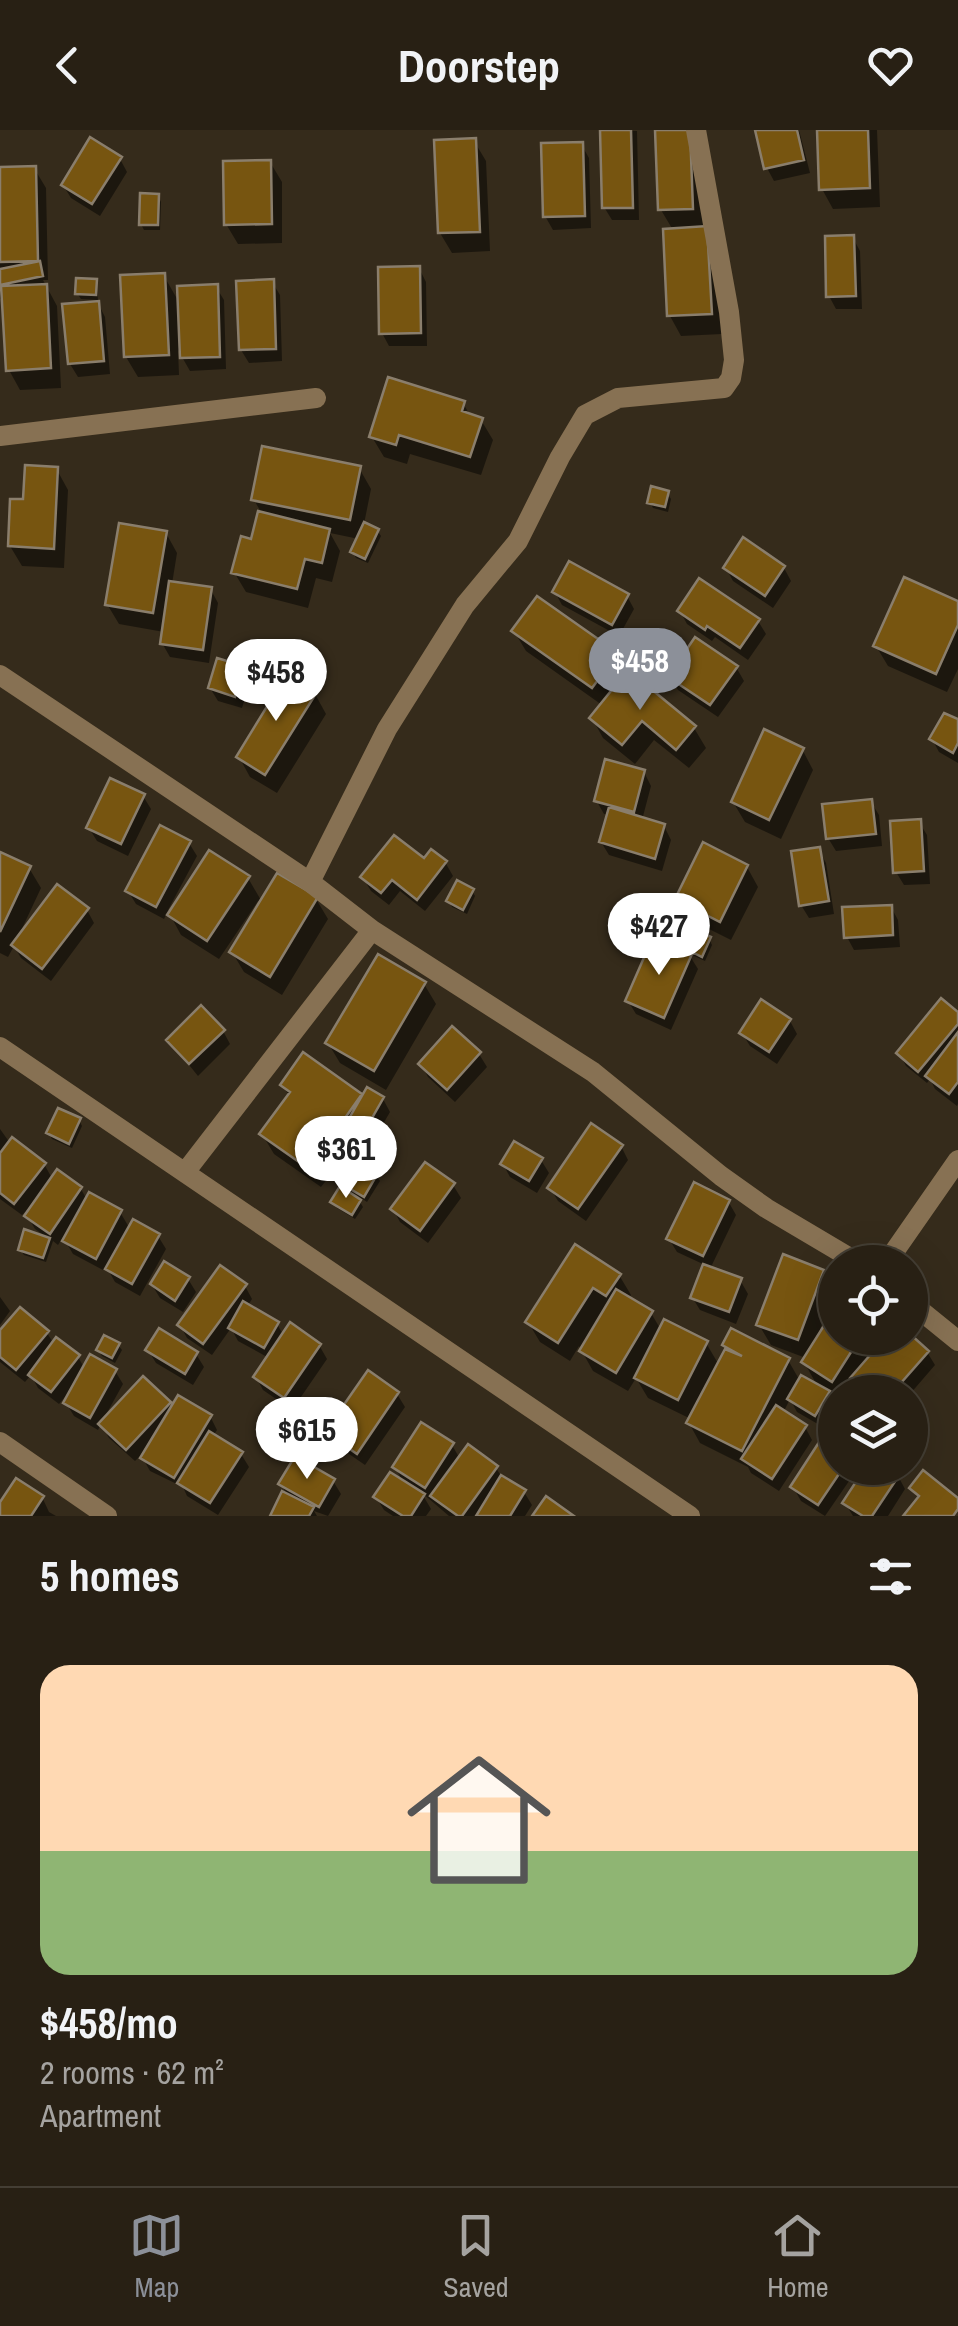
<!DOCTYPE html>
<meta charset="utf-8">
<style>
:root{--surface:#282014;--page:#342d22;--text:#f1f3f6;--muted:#a5a3a0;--line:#443e34;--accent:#8c9099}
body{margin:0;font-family:"Archivo Narrow",sans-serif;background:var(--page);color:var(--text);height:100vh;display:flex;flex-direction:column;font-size:38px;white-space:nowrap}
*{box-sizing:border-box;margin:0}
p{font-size:32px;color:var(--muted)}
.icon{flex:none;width:55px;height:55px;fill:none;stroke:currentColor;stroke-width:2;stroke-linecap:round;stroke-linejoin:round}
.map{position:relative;height:1386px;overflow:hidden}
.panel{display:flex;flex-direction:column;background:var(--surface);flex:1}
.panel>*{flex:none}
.tools{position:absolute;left:818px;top:1115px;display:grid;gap:20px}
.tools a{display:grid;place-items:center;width:110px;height:110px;border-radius:50%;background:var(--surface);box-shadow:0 10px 40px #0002,0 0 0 2px var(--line);font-size:50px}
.price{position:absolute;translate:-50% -85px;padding:0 22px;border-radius:35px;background:#fff;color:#222;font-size:32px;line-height:65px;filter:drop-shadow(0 2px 5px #0008)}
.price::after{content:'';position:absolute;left:50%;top:60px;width:30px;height:22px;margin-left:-15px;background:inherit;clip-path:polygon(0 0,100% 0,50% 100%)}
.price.on{background:var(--accent);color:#fff}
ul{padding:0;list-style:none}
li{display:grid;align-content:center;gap:20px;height:530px;padding:0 40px}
li span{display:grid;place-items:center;height:310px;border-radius:30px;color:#555}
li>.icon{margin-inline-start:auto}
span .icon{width:180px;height:180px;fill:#fffc;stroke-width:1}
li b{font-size:42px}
h2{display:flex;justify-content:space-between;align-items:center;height:120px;padding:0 40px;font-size:42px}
header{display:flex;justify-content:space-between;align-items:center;height:130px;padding:0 40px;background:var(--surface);font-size:45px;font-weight:700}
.tabs{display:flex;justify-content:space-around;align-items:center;height:140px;border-top:2px solid var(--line);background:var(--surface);font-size:28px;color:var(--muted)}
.tabs a{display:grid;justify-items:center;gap:5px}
.tabs .on{color:var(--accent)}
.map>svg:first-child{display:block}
.shadow{fill:#0007}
.building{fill:#775510;stroke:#8a7e6c;stroke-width:2.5}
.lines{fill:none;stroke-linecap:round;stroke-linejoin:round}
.minor{stroke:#877153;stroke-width:20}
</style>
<header><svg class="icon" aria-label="back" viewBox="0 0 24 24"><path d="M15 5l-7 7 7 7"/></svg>Doorstep<svg class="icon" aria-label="heart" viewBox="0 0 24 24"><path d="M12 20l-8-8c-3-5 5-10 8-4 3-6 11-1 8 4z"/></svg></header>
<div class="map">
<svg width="958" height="1386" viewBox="0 0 958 1386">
<rect width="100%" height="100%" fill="#352b1b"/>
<path class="shadow" d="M603,0L637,1L639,90H612L604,77Z
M657,0L699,5L703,99L718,119L722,204L681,206L670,186L673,100L661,80Z
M758,0H799L810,43L774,51L767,38Z
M819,0H877L880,77L833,79L822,59Z
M474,11L486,31L490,121L452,123L440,103Z
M581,14L589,28L591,98L553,100L545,86Z
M120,29L127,42L100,86L71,68L63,55Z
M270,32L282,52V113L238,114L226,94Z
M34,38L46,58L48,150H43L57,176L61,258L20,260L9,240L5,168L0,169V39Z
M158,66L161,72L160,100H144L141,94Z
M853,108L860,121L862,179H836L829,166Z
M419,138L426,152L427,216H389L382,203Z
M164,146L180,174L216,157L224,170L226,239L190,241L178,220L179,245L138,247L126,227Z
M96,151L98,170L81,169L77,163Z
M272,152L280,165L282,231L249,233L241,220Z
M98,173L105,187L110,244L78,247L70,234Z
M463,273L471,287L481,290L493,310L481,345L410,324L407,334L384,327L372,307Z
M359,338L371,359L364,394L377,400L381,406L368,433L356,428L353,422L359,409L330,403L340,421L332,452L316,448L308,478L246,462L234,442L252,412L261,382L254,370Z
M57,340L68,360L64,438L22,436L10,416L25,372Z
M667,363L671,369L668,382L653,378L650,372Z
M166,403L177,423L172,454L211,460L218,473L209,533L170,527L162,513L164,502L119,494L107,474Z
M726,438H784L791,451L773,478L733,451Z
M555,462L627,466L634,479L619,506L562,475Z
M958,474V539L947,562L888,536L876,516Z
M680,481L758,491L766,504L748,530L715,507L712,511L687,494Z
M514,501L616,525L628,545L694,598L706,618L689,638L654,610L635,634L603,608L592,588L602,575L526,521Z
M736,537L744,551L718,587L678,560L671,547Z
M242,538L250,551L242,578L218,571L210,558Z
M315,564L326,584L277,663L250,647L239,627Z
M958,592V633L939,622L932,609Z
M802,619L813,640L781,709L745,692L733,672Z
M644,642L651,656L642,690L664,696L671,710L662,741L609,725L601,712L609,685L604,684L596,670Z
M143,666L151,679L128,726L97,711L89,698Z
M871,672L879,685L882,716L836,721L828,708Z
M919,692L927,705L930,754L904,755L896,742Z
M189,713L197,726L168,780L172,782L248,748L262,772L316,769L328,789L282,865L244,842L232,822L262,773L258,771L219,829L181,805L168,781L164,789L136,774L128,761Z
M819,720L826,733L834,784L809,788L801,775Z
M0,725L29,738L41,758L19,805L87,780L94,793L51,851L21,828L14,816L8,827L0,823Z
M425,731L445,732L453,746L425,781L400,761L389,775L371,761L363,748Z
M747,737L758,757L731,810L689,789L677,769Z
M472,761L475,766L467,784L452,777L449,771Z
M891,777L898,790L900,817L854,820L847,807Z
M709,809L712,815L705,831L688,823L698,839L671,900L636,884L628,871L688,825L682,816Z
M424,854L436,874L386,960L340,933L328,913Z
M958,885V974L957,976L935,959L930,949L927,953L906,936L899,923Z
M790,891L797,904L777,934L750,916L742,903Z
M452,900L479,924L487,937L455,972L428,947L421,934Z
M223,901L230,914L198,946L169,910Z
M283,955L361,965L363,969H383L390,982L368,1020L354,1012L350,1017L354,1024L333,1051L328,1048L321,1057L274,1024L262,1004L289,966Z
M79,990L82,996L72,1018L52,1009L49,1003Z
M0,999L10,1013L44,1034L53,1050L81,1059L87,1070L120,1082L130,1099L158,1106L166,1119L140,1166L115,1152L106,1136L103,1140L73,1124L63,1107L58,1115L53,1111L46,1132L24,1125L20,1119L49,1109L35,1099L25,1082L22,1085L0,1069Z
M621,1016L628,1030L586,1091L558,1071L550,1058Z
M541,1030L549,1043L537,1063L510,1047L503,1034Z
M376,1045L380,1051L367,1072L355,1064L363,1077L355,1089L337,1078L333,1072L350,1066L343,1053Z
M453,1055L461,1068L428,1113L400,1092L393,1079Z
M728,1071L736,1085L710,1139L740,1150L748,1164L736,1194L700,1180L692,1167L705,1135L677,1122L669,1109Z
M576,1118L619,1145L631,1165L628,1169L651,1183L661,1200L706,1213L719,1235L727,1219L725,1215L788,1230L800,1251L818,1257L804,1232L806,1228L771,1215L759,1195L823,1142L834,1162L818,1205L835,1183V1208H910L927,1222L935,1235L910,1264L862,1262L855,1253L849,1262L835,1264L825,1258L835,1277L823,1297L797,1282L790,1269L783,1283L805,1297L812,1310L779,1361L751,1343L748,1337L700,1313L689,1293L691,1289L648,1268L636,1248L628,1261L593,1241L579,1216L570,1231L540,1212L528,1192Z
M188,1149L196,1162L183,1182L160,1168L152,1155Z
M245,1156L252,1169L247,1177L277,1194L284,1206L319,1215L327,1229L292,1280L263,1260L256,1247L269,1228L238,1211L231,1198L212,1225L187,1208L180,1195Z
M0,1167L10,1181L0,1195Z
M47,1203L54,1214L78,1227L85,1239L115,1241L123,1254L103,1290L169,1274L172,1279L210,1286L217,1300L213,1306L241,1324L249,1337L218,1385L187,1366L183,1357L150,1341L141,1325L135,1331L109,1308L101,1294L98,1300L74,1286L66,1273L71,1264L69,1262L59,1274L38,1258L31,1245L25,1252L0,1232V1204Z
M118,1215L122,1220L115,1233L102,1226L98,1220Z
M148,1220L196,1224L204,1237L193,1255L156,1233Z
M397,1264L405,1277L365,1335L336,1315L328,1302Z
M835,1312V1338H858L825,1386L801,1371L793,1357Z
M452,1315L460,1329L496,1338L503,1349L524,1362L532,1375L525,1386H449L421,1362L431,1379L426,1386H393L384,1380L376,1367L404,1354L395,1337Z
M868,1338H885L898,1346L905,1359L888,1386H853L845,1373Z
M333,1351L341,1364L328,1386L314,1381L317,1386H272L289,1368L281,1354Z
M42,1367L49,1382L56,1386H0V1377Z"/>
<path class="building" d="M600,0H631L633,78H602Z
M655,0H690L693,79L658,80Z
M755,0H797L804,30L764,39Z
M817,0H868L870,58L819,60Z
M90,7L122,27L92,74L61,55Z
M476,8L480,102L438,103L434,10Z
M583,12L585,86L543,87L541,13Z
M271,30L272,94L224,95L223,31Z
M36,36L38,131L0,132V37Z
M140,63L159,64L158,95H139Z
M707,96L712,184L667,186L663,99Z
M854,105L856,166L826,167L825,106Z
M40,131L43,146L0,155V139Z
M420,136L421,203L379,204L378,137Z
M165,143L169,225L124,227L120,145Z
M76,148L97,149L96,165L75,164Z
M274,149L276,219L239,220L236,151Z
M47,154L51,238L6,241L1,156Z
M218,154L220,227L180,228L177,156Z
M99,171L104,231L68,234L62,174Z
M388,247L465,271L462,281L483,288L470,327L399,305L396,315L369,307Z
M262,316L361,336L350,390L251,370Z
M25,335L58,337L54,419L8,416L10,369H23Z
M651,356L669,361L665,377L647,373Z
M258,381L330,399L322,433L305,429L297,459L231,443L241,406L251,409Z
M364,392L379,399L365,429L350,422Z
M119,393L167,401L153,483L105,475Z
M743,407L785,436L765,466L723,438Z
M569,431L629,464L612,495L552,462Z
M904,447L958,471V495L936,544L873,516Z
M699,448L760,489L740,518L707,496L705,500L677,481Z
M169,451L212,457L203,520L160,514Z
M537,466L618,523L592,558L511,501Z
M695,507L738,536L710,575L668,547Z
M217,528L244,536L235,567L208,558Z
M628,540L696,596L676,620L642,591L622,615L589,588Z
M287,544L317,562L265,645L236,627Z
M944,583L958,589V613L953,623L929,609Z
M764,599L804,618L769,690L731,672Z
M605,629L645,640L634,682L594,671Z
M110,648L145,664L121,714L86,698Z
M872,669L876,704L826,709L822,674Z
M609,677L665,694L655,729L599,712Z
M921,689L924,741L893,743L890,691Z
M160,695L191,711L156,777L125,761Z
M394,705L424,728L431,719L447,731L417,770L392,750L381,763L360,747Z
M703,712L748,735L720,792L675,769Z
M820,717L829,771L799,776L791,721Z
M209,720L250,746L207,811L167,785Z
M0,722L31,736L0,802Z
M277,743L318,767L270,847L229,822Z
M457,750L474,759L463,780L446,771Z
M57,754L89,778L42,839L11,815Z
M892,775L893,805L844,808L842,777Z
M688,797L711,807L702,827L680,816Z
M653,807L692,824L664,888L625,871Z
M378,824L426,852L374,941L325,913Z
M941,868L958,882V894L918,942L896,923Z
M761,869L791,889L769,922L739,903Z
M201,875L225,900L189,934L166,910Z
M452,896L481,922L447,960L418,934Z
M958,902V952L949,964L925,946Z
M303,922L362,964L309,1039L259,1004L290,962L280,955Z
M367,957L384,967L360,1009L343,999Z
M58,978L81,988L69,1014L46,1003Z
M591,993L623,1015L578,1079L547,1058Z
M338,1006L352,1017L329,1047L315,1036Z
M12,1007L46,1033L14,1074L0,1063V1023Z
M514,1011L543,1028L529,1051L500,1034Z
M354,1029L378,1043L364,1067L340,1053Z
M425,1032L455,1053L420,1101L390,1079Z
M57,1039L82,1057L50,1104L24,1086Z
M694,1052L730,1070L703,1126L666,1109Z
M340,1056L361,1070L352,1085L330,1072Z
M89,1062L122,1080L96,1129L62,1111Z
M133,1089L160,1104L132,1154L105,1139Z
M24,1099L50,1108L43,1128L18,1120Z
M575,1114L621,1144L606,1166L593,1158L558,1213L525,1192Z
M783,1124L824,1140L798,1210L756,1195Z
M164,1131L190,1147L175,1171L150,1154Z
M703,1134L742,1148L729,1182L690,1168Z
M220,1135L247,1154L203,1214L177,1195Z
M616,1159L653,1181L616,1243L579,1221Z
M243,1171L279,1192L264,1218L228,1198Z
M20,1177L49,1201L16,1240L0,1227V1200Z
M835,1178V1208H860L832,1252L801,1232Z
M664,1189L708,1211L678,1270L634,1248Z
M290,1192L321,1214L284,1268L253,1247Z
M159,1198L198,1222L185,1244L145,1220Z
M731,1198L790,1228L742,1321L686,1293L725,1219L742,1226L722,1215Z
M910,1204L929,1221L893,1262H867L850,1248L885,1208H910Z
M104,1205L120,1213L112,1228L96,1220Z
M56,1207L80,1225L51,1262L28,1245Z
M90,1224L117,1239L90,1288L63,1273Z
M368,1240L399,1262L357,1324L325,1302Z
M801,1245L830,1261L815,1286L787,1269Z
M143,1246L171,1272L126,1320L98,1294Z
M178,1265L212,1285L174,1348L140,1328Z
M776,1275L807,1295L772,1349L741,1329Z
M421,1292L454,1313L425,1358L392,1337Z
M209,1301L243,1322L210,1373L177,1353Z
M825,1303L835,1309V1338H843L818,1375L790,1357Z
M468,1314L498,1336L462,1386H458L430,1366Z
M295,1326L335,1349L319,1377L278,1354Z
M865,1338H889L900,1344L872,1386H863L842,1373Z
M923,1340L958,1368V1379L953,1386H903L919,1366L909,1358Z
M390,1342L425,1364L411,1386H403L373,1367Z
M501,1345L526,1360L510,1386H476Z
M16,1348L44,1366L31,1386H0V1372Z
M282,1361L314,1377L309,1386H270Z
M546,1366L574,1386H532Z"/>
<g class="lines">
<path class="minor" d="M0,306L316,268
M0,545L310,752L372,800L593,942L721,1046L766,1078L857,1132
M310,752L387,599L465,475L518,411L560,327L585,285L618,268L724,258L731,248L734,230L729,182L696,0
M0,917L690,1386
M186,1041L372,800
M887,1132L958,1030
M910,1172L958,1211
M0,1312L107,1386"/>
</g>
</svg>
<div class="tools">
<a><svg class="icon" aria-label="locate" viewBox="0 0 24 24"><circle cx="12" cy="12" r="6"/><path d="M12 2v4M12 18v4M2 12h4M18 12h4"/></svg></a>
<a><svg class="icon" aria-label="layers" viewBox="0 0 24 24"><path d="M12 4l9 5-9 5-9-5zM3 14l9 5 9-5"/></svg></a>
</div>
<b class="price on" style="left:640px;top:583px">$458</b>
<b class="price" style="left:276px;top:594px">$458</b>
<b class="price" style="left:659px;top:848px">$427</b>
<b class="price" style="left:346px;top:1071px">$361</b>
<b class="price" style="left:307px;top:1352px">$615</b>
</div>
<section class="panel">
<h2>5 homes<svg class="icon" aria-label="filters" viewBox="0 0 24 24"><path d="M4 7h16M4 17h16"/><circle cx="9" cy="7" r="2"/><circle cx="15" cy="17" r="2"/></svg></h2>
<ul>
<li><span style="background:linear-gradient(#ffd9b3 60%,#8fb573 0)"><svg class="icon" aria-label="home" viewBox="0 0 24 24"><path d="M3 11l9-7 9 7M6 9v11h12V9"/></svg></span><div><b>$458/mo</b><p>2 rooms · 62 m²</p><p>Apartment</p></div></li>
</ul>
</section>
<nav class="tabs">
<a class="on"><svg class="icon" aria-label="map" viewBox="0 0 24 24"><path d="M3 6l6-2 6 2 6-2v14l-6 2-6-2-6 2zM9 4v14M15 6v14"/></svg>Map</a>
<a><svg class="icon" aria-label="saved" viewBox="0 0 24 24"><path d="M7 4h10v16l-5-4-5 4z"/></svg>Saved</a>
<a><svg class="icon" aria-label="home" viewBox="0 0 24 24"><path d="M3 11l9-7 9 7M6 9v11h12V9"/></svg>Home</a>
</nav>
